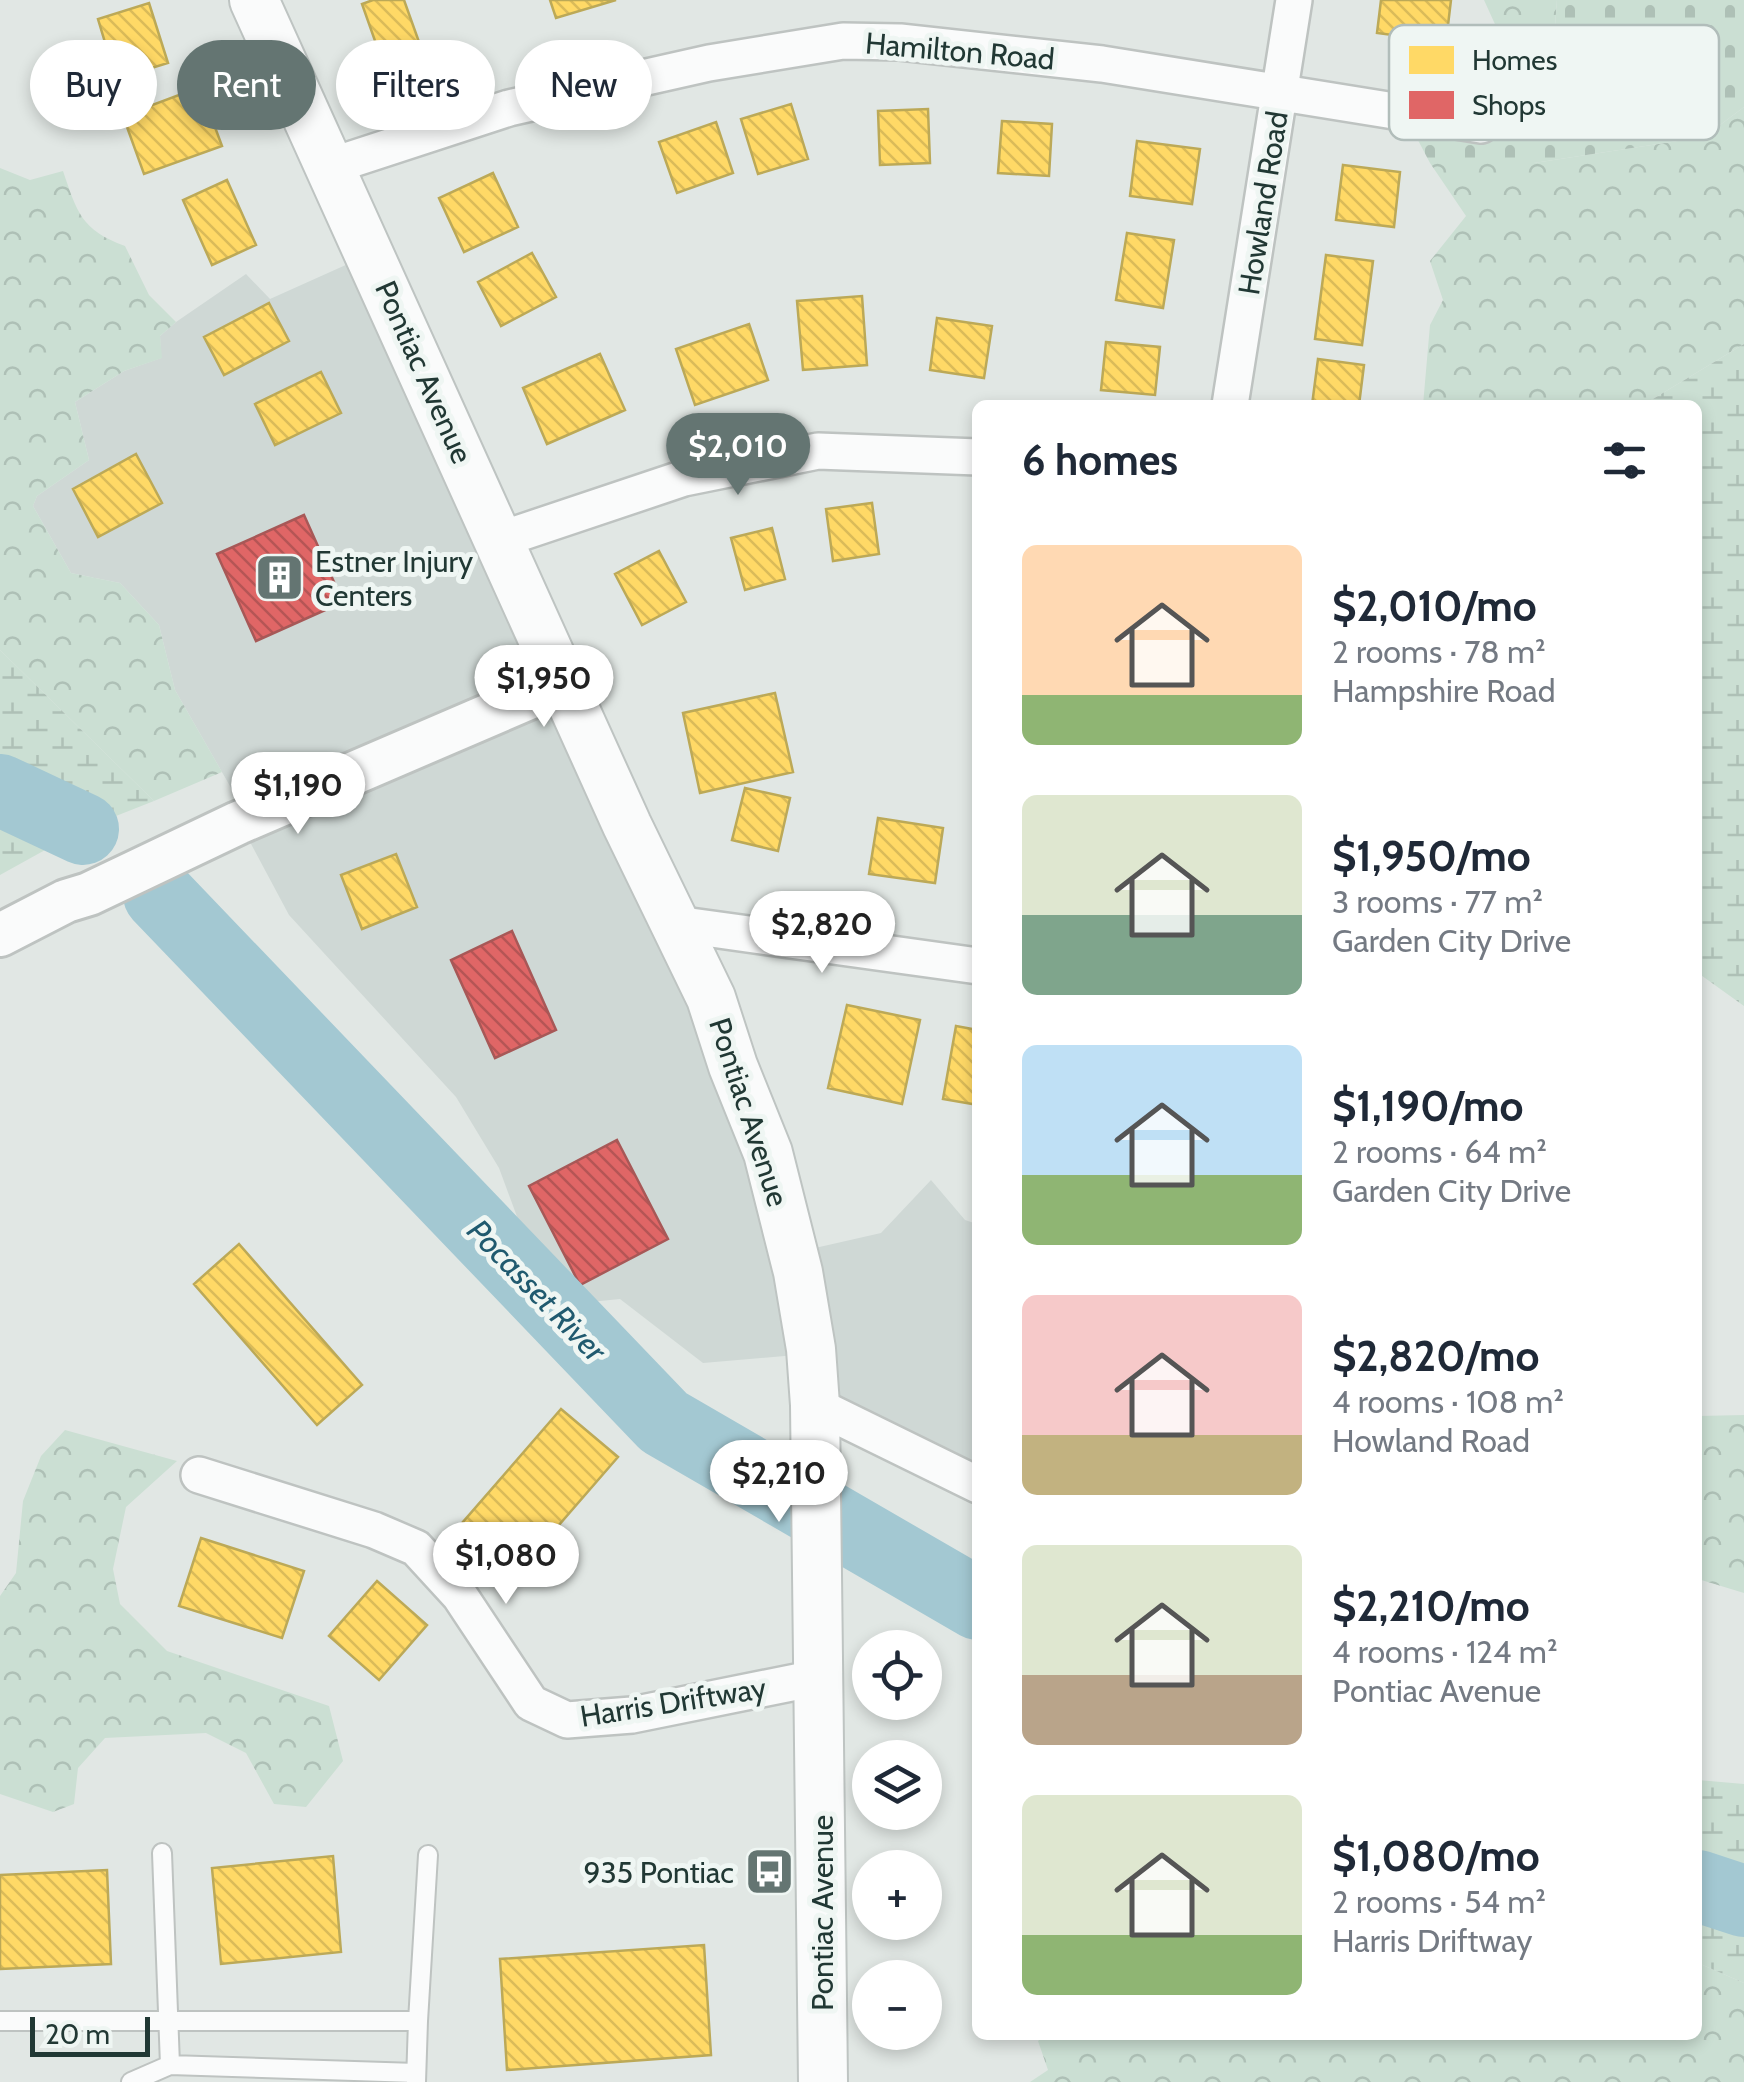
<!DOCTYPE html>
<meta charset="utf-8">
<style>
:root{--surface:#fff;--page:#f2f2f3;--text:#1f2937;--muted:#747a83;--accent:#647572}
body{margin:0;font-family:Cabin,sans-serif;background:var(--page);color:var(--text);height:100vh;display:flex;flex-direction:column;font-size:38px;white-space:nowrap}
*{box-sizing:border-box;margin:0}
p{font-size:32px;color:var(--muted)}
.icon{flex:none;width:55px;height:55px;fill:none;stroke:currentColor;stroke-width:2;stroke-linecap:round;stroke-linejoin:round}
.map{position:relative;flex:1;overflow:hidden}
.side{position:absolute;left:972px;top:400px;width:730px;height:1640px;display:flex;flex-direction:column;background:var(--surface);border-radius:15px;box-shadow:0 5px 15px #0003}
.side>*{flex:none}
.top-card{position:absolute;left:30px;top:40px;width:792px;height:90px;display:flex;gap:20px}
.tools{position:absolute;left:852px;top:1630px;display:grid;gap:20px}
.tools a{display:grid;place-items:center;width:90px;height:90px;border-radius:50%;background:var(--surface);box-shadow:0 5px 15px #0003;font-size:50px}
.scale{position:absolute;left:30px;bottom:25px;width:120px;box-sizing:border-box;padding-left:10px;border:5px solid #213834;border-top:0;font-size:28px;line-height:35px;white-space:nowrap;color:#213834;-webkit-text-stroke:8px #eff6f3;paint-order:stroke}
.price{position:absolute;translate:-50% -85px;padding:0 22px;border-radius:35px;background:#fff;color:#222;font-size:32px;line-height:65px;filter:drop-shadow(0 2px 5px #0008)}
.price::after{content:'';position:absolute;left:50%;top:60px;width:30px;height:22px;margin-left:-15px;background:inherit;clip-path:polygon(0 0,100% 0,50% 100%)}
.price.current{background:var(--accent);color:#fff}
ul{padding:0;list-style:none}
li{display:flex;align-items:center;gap:30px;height:250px;padding:0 50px}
li span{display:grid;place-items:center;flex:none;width:280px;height:200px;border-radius:15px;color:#555}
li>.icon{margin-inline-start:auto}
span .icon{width:120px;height:120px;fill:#fffc;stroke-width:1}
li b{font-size:42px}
h2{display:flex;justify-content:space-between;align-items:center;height:120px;padding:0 50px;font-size:42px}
.chip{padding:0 35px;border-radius:45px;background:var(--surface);box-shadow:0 5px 15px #0003;font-size:35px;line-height:90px}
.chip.current{background:var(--accent);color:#fff}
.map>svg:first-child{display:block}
.built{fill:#cfd8d5}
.forest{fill:url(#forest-crowns)}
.wetland{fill:url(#wetland-marsh)}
.cemetery{fill:url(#cemetery-stones)}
.homes{fill:url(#homes-back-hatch);stroke:#bca957;stroke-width:2.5}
.shops{fill:url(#shops-back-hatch);stroke:#a75857;stroke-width:2.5}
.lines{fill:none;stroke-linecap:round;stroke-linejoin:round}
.river{stroke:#a3c8d2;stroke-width:72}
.service-casing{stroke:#bec3c1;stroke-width:22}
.minor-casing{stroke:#bec3c1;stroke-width:40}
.tertiary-casing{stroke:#bec3c1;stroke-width:48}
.secondary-casing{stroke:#bec4c2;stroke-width:52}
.service{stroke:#fafbfb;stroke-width:18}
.minor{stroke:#fafbfb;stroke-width:35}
.tertiary{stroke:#fafbfb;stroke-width:42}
.secondary{stroke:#fafbfb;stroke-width:48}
.labels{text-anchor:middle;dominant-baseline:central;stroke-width:10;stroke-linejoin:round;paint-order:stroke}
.street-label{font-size:30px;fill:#213834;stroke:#eff6f3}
.poi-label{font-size:30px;fill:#213834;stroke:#eff6f3;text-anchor:start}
.water-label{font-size:32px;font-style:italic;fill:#205a6f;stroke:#eff6f3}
.key{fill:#eff6f3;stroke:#b1bdba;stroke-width:2.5}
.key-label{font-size:28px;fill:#213834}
</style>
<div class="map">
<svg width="1744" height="2082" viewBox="0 0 1744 2082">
<defs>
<pattern id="forest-crowns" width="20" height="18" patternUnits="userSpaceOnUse" patternTransform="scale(2.5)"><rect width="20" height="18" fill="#cbdfd3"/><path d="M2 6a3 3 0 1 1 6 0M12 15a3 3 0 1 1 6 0" fill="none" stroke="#aec0b6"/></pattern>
<pattern id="wetland-marsh" width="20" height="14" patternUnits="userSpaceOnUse" patternTransform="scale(2.5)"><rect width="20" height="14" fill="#cbdfd3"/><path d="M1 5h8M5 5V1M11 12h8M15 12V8" fill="none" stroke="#aec0b6"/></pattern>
<pattern id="cemetery-stones" width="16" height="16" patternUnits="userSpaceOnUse" patternTransform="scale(2.5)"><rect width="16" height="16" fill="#cbdfd3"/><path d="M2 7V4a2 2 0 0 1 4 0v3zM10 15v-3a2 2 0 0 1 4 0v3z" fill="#aec0b6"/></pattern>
<pattern id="homes-back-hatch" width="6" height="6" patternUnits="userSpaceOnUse" patternTransform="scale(2.5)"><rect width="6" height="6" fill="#ffd966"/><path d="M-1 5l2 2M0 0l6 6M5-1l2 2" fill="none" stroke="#dabb59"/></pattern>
<pattern id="shops-back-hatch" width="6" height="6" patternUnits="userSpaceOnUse" patternTransform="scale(2.5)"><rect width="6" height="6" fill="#e06666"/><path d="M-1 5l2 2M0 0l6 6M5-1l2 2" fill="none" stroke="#b55555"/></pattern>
</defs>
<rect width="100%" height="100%" fill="#e1e7e4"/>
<path class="built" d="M368,255L378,268L793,1253L881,1233L931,1180L965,1220L977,1224V1479L843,1415L807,1354L703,1363L620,1299L550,1306L499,1168L456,1097L289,915L242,827V807L175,690L159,625L120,583L71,573L33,506L37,496L89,460L75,402L124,371L161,358L160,336L176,322L246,274L270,299Z"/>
<path class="forest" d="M1484,0H1557L1554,39L1491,83L1465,74L1494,50L1499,33Z
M1744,107V344L1643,405H1423L1430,325L1443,300L1430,261L1466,216L1430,163H1534L1704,137Z
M0,168L30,180L63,171C77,212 81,230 125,246L149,295L176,322L160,336L162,358L124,371L75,402L89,460L37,496L33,506L71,573L120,583L159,625L175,690L222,772L154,801L0,650Z
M1744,1415V1593L1698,1579V1416Z
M65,1430L177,1461L126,1507L113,1569L120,1604L167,1651L329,1706L343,1761L306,1807L274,1804L246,1753L206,1733L105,1738L78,1768L74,1804L53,1812L0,1794V1596L16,1573L23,1501L41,1456Z
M1698,1963L1744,1983V2082H1030L1048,2070L1038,2041L1045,2035H1698Z"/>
<path class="wetland" d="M1744,344V1006L1698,973V405H1643Z
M0,650L154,801L83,829L0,875Z
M1698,1780L1744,1784V1983L1698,1963Z"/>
<path class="cemetery" d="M1557,0H1744V107L1704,137L1534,163H1430L1410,125L1465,74L1491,83L1554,39Z"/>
<path class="homes" d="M373,0H404L419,42L380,55L362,4Z
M550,0H616L556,18Z
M1381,0H1451L1446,42L1377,33Z
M149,3L168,63L116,79L98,19Z
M200,87L222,146L144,174L123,116Z
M791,104L808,159L758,174L741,119Z
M928,109L930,163L880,165L878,111Z
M1002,121L1052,124L1049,176L998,173Z
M716,122L733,173L677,193L659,142Z
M1137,141L1200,149L1192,204L1130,196Z
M1343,165L1400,172L1394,227L1336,220Z
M493,173L518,227L464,252L439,198Z
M227,180L256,245L212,265L183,200Z
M1127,233L1174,240L1163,308L1116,300Z
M532,253L556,297L501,326L478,282Z
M1326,255L1373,261L1362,345L1315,339Z
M862,296L867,365L803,370L797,301Z
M269,303L289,341L224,375L204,337Z
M937,318L992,326L984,378L930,370Z
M749,324L768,380L695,405L676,349Z
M1106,342L1160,347L1155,395L1101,390Z
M600,354L625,410L547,444L523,388Z
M1318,359L1364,365L1359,405H1312Z
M321,372L341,413L275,445L255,404Z
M136,454L162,503L98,537L73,489Z
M872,503L879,554L833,561L826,509Z
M772,528L785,579L745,590L731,538Z
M659,551L686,602L642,625L615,574Z
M775,693L793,772L700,793L683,713Z
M745,788L790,798L778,851L732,840Z
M878,818L943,828L935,883L869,874Z
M396,854L417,907L362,929L341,875Z
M847,1005L920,1020L902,1104L828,1088Z
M956,1026L978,1030V1105L943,1099Z
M239,1244L362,1385L317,1425L194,1284Z
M561,1409L618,1457L519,1571L463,1522Z
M201,1538L304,1571L282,1638L179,1606Z
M377,1581L427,1625L379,1680L329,1636Z
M333,1856L341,1952L221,1964L212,1868Z
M107,1870L111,1964L0,1969V1875Z
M704,1945L711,2055L507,2070L500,1959Z"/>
<path class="shops" d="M304,515L343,602L256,641L217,554Z
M512,931L556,1030L495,1058L451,960Z
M617,1140L668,1239L580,1285L529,1186Z"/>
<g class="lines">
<path class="river" d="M0,790L83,829
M159,895L664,1422L978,1604
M1698,1886L1744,1901"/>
<defs>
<path id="service" d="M162,1853L170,2065
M0,2021H418L416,2082
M418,2021L428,1855
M131,2082L170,2065L416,2073"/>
<path id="minor" d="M331,166L509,108L709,63L843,41L900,42L1102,64L1481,125
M1230,405L1294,0
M499,540L684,478L818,451L978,457
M676,924L978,966
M815,1405L978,1485
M199,1475L374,1530L416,1548L460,1596L531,1703L567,1720L632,1715L821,1677"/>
<path id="tertiary" d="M0,935L66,901L89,894L238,823L566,682"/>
<path id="secondary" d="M254,0L627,825L711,998L733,1066L768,1153L798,1272L811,1349L815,1405L823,2082"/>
</defs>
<use href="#service" class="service-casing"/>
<use href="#minor" class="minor-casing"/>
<use href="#tertiary" class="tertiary-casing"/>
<use href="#secondary" class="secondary-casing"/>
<use href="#service" class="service"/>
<use href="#minor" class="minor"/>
<use href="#tertiary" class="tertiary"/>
<use href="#secondary" class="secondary"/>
</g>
<defs>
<symbol id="building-square" viewBox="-11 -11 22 22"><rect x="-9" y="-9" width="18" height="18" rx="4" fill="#647572" stroke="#eff6f3"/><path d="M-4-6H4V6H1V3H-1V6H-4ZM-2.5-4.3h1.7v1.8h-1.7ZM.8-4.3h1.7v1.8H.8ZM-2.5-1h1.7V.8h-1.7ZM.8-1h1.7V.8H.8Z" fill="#fff"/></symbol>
<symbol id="bus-square" viewBox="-11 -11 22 22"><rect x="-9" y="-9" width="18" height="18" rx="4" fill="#647572" stroke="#eff6f3"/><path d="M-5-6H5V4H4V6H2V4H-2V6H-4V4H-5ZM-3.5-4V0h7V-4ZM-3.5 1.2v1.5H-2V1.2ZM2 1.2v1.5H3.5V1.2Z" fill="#fff"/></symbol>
</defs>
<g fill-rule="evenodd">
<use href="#building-square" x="252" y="550" width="55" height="55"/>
<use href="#bus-square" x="742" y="1844" width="55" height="55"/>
</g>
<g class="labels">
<g class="street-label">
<text transform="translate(960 51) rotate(5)">Hamilton Road</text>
<text transform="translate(1263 203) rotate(-81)">Howland Road</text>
<text transform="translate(424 372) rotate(66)">Pontiac Avenue</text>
<text transform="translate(749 1112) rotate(72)">Pontiac Avenue</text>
<text transform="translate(673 1702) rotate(-9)">Harris Driftway</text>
<text transform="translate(822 1913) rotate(-90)">Pontiac Avenue</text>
</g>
<g class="poi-label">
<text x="315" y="561">Estner Injury<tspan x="315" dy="34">Centers</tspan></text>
<text x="734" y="1872" text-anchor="end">935 Pontiac</text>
</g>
<g class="water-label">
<text transform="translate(537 1290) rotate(46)">Pocasset River</text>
</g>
</g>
<rect x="1389" y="25" width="330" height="115" rx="15" class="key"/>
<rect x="1409" y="46" width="45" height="28" fill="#ffd966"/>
<rect x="1409" y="91" width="45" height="28" fill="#e06666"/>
<g class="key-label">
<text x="1472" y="70">Homes</text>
<text x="1472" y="115">Shops</text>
</g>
</svg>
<div class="tools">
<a><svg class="icon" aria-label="locate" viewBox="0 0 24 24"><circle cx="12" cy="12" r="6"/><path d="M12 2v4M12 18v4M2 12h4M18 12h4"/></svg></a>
<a><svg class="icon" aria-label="layers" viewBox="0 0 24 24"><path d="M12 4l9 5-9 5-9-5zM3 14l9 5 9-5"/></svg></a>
<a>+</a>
<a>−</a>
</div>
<div class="scale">20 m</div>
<b class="price current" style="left:738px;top:498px">$2,010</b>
<b class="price" style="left:544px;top:730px">$1,950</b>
<b class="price" style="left:298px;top:837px">$1,190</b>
<b class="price" style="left:822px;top:976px">$2,820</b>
<b class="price" style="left:779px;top:1525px">$2,210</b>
<b class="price" style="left:506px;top:1607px">$1,080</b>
<div class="top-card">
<a class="chip">Buy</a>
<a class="chip current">Rent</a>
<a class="chip">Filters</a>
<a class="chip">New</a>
</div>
<section class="side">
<h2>6 homes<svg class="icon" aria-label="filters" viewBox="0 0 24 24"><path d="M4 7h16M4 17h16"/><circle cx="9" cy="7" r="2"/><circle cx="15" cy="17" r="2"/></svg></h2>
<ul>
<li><span style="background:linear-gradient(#ffd9b3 75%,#8fb573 0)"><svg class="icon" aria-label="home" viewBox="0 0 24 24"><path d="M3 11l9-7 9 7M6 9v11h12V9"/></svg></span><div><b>$2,010/mo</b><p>2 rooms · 78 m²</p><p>Hampshire Road</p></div></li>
<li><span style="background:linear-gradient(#dfe7d0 60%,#7fa58c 0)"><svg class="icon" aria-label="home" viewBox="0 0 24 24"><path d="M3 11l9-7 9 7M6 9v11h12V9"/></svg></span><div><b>$1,950/mo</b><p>3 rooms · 77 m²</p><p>Garden City Drive</p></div></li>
<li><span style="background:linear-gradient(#bfe0f5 65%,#8fb573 0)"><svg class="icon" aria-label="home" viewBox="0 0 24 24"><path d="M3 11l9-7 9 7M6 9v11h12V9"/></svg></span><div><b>$1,190/mo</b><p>2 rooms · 64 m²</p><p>Garden City Drive</p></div></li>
<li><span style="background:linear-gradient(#f6c9c9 70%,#c2b280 0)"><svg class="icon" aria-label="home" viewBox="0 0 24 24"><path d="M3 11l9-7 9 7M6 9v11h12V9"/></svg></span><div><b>$2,820/mo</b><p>4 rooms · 108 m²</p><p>Howland Road</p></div></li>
<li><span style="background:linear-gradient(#dfe7d0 65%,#b9a48a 0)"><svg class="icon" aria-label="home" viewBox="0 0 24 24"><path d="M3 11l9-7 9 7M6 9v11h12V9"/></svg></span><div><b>$2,210/mo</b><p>4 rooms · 124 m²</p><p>Pontiac Avenue</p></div></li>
<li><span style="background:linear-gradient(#dfe7d0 70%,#8fb573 0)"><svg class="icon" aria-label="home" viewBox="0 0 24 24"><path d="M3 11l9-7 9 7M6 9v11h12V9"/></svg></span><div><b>$1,080/mo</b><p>2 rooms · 54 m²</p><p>Harris Driftway</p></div></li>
</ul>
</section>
</div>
